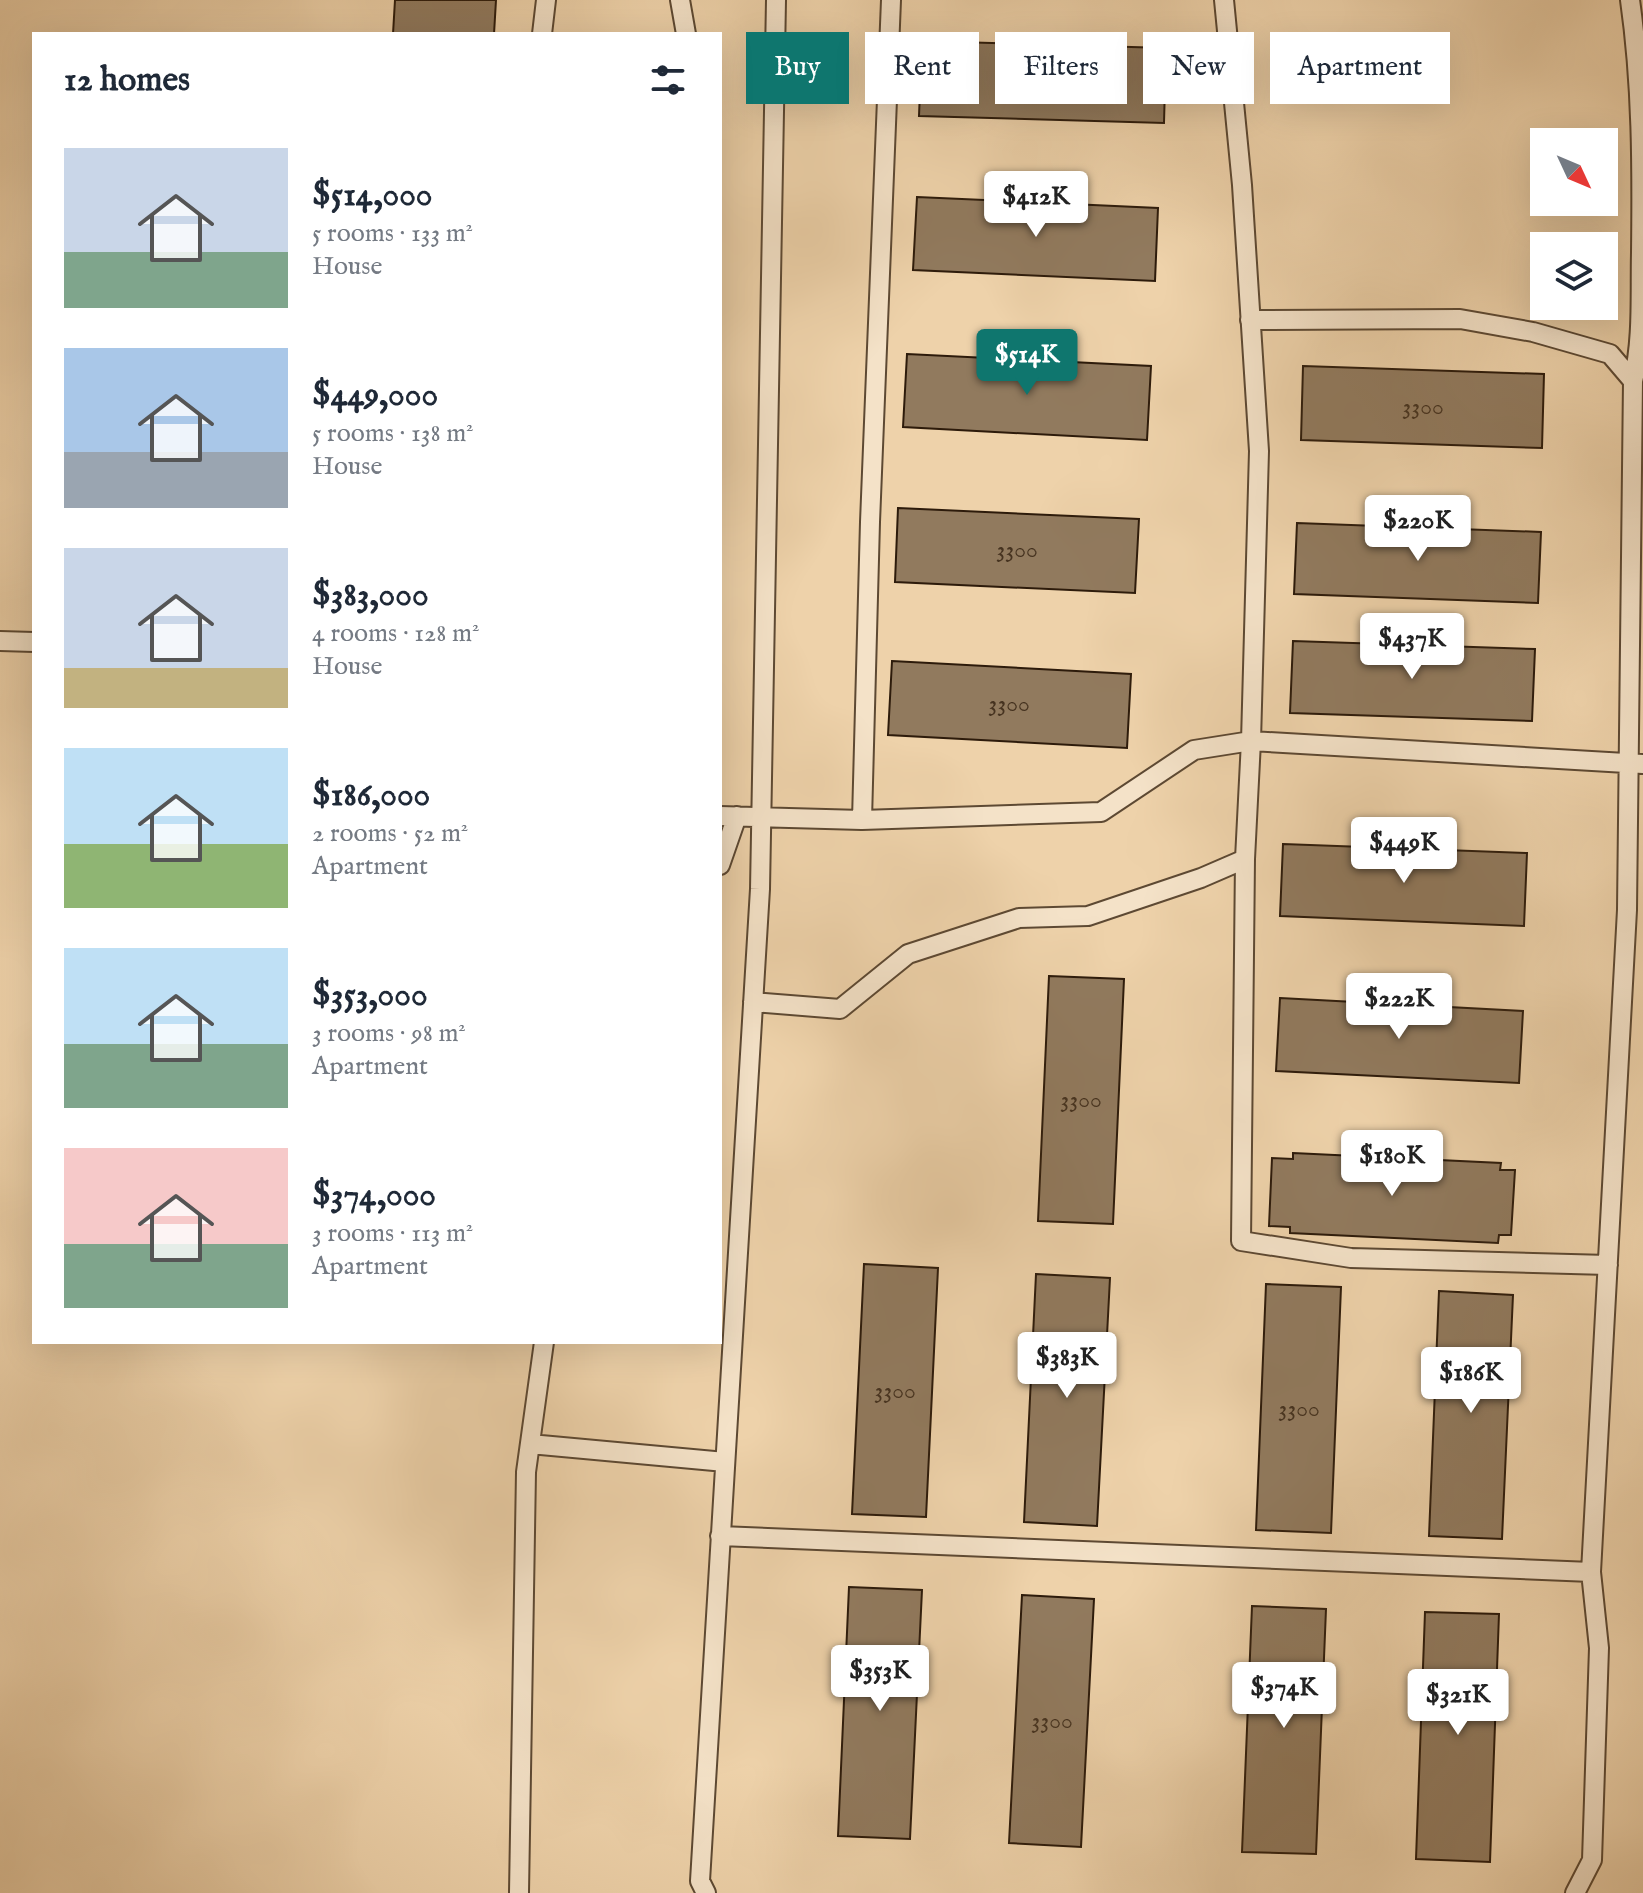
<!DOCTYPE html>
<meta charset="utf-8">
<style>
:root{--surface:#fff;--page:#f2f2f3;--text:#1f2937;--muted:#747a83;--accent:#0f766e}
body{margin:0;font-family:"IM FELL English",serif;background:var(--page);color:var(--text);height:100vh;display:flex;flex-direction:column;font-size:30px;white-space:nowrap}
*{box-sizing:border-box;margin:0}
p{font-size:26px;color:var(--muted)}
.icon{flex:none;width:44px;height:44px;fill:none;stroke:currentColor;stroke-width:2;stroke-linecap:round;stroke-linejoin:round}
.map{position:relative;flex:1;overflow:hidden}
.details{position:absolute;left:32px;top:32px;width:690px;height:1312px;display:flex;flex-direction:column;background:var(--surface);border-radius:0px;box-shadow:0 8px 32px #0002}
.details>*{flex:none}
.top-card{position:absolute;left:746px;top:32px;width:760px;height:72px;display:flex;gap:16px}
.needle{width:52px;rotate:134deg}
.buttons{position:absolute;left:1530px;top:128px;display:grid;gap:16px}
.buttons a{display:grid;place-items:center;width:88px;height:88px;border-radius:0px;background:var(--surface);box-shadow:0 8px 32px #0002;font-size:40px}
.price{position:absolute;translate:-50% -68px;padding:0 18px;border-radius:8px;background:#fff;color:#222;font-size:26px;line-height:52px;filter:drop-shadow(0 2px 4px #0008)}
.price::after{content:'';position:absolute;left:50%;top:48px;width:24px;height:18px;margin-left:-12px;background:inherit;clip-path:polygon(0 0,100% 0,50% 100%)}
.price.selected{background:var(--accent);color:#fff}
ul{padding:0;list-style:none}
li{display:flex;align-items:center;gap:24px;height:200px;padding:0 32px}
li span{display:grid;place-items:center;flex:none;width:224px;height:160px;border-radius:0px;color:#555}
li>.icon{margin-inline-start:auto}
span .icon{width:96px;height:96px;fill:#fffc;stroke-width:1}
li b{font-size:34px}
h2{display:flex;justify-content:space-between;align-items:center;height:96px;padding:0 32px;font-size:34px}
.tag{padding:0 28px;border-radius:0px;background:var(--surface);box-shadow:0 8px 32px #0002;font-size:28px;line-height:72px}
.tag.selected{background:var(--accent);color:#fff}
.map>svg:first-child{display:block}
.building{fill:#917a5e;stroke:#2d1b0b;stroke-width:2}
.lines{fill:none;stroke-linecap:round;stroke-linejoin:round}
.service-casing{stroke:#5d4933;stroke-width:22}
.service{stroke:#f4e2c8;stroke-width:18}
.labels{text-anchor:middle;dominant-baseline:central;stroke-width:7;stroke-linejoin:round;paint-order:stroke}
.number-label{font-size:24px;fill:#463320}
</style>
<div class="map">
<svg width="1643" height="1893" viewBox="0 0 1643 1893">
<rect width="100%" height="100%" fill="#eed2aa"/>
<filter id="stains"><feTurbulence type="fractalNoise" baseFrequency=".0025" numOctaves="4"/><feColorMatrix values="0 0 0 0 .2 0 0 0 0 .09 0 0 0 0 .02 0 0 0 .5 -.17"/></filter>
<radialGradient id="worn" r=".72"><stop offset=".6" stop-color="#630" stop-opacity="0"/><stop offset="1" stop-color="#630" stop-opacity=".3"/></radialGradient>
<path class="building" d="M395,0H496L494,34H393Z
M922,41L1166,48L1164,123L919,116Z
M917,197L1158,208L1155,281L913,270Z
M907,354L1151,366L1147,440L903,427Z
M1303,366L1544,374L1542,448L1301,440Z
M898,508L1139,519L1135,593L895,582Z
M1297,523L1541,532L1538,603L1294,594Z
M1293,641L1535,649L1532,721L1290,713Z
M892,661L1131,674L1127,748L888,735Z
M1283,844L1527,853L1524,926L1280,916Z
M1049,976L1124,979L1113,1224L1038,1221Z
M1280,998L1523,1011L1519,1083L1276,1071Z
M1293,1153L1501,1163L1500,1170H1515L1511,1235H1499L1498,1243L1290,1233V1227L1269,1226L1272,1158L1293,1159Z
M864,1264L938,1268L926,1517L852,1514Z
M1036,1274L1110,1278L1097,1526L1024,1522Z
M1266,1284L1341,1287L1331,1533L1256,1530Z
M1439,1291L1513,1295L1502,1539L1429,1536Z
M849,1587L922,1590L910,1839L838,1836Z
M1022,1595L1094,1599L1081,1847L1009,1843Z
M1252,1606L1326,1609L1316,1854L1242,1852Z
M1425,1612L1499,1614L1490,1862L1416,1859Z"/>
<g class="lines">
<defs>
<path id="service" d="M680,0L686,34
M891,0L870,522L862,820L1101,812L1194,750L1251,741L1259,451L1242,185L1224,0
M1630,0C1642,84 1642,168 1641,253C1640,296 1643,339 1633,381
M542,34L546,0
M0,641L34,642
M720,816L862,820
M1245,859L1241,1241L1351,1258L1608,1265
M720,865L737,816
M753,1002L840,1009L908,954L1019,918L1088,916L1201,878L1245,859L1251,741L1643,764
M530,1444L725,1462
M720,1536L1591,1572L1627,910L1633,381L1610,354L1533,332L1460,319L1250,320
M519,1893L526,1472L544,1342
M706,1893L700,1881L760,889L776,0
M1575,1893L1592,1860L1599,1648L1591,1572"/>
</defs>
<use href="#service" class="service-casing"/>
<use href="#service" class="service"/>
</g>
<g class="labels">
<g class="number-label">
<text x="1423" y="407">3300</text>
<text x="1017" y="550">3300</text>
<text x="1009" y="704">3300</text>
<text x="1081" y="1100">3300</text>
<text x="895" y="1391">3300</text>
<text x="1299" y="1409">3300</text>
<text x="1052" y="1721">3300</text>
</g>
</g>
<rect width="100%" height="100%" filter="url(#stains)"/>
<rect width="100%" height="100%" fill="url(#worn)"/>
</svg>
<div class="buttons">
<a><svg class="needle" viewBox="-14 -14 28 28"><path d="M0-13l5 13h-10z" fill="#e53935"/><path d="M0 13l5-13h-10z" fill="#747a83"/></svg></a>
<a><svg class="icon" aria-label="layers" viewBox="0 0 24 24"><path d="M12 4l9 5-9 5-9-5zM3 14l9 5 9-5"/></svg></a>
</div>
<b class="price" style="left:1036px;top:239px">$412K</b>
<b class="price selected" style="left:1027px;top:397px">$514K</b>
<b class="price" style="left:1418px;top:563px">$220K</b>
<b class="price" style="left:1412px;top:681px">$437K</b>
<b class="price" style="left:1404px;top:885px">$449K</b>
<b class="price" style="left:1399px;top:1041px">$222K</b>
<b class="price" style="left:1392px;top:1198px">$180K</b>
<b class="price" style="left:1067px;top:1400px">$383K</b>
<b class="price" style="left:1471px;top:1415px">$186K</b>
<b class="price" style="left:880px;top:1713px">$353K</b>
<b class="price" style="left:1284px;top:1730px">$374K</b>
<b class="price" style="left:1458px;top:1737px">$321K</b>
<div class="top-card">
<a class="tag selected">Buy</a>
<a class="tag">Rent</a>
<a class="tag">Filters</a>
<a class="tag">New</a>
<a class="tag">Apartment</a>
</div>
<section class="details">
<h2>12 homes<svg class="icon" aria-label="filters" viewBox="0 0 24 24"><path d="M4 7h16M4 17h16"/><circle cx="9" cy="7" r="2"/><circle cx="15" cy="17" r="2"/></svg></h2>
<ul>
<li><span style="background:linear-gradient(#c9d6e8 65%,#7fa58c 0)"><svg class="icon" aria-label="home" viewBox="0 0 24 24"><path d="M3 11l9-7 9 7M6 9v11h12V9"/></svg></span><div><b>$514,000</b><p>5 rooms · 133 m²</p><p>House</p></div></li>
<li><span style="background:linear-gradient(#a9c7e8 65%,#9aa5b1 0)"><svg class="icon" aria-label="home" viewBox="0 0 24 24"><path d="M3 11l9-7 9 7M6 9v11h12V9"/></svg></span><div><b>$449,000</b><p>5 rooms · 138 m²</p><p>House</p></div></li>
<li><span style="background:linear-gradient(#c9d6e8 75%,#c2b280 0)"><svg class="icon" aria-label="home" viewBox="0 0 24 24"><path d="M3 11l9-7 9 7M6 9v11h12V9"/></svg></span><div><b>$383,000</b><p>4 rooms · 128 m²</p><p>House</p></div></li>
<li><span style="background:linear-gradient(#bfe0f5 60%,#8fb573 0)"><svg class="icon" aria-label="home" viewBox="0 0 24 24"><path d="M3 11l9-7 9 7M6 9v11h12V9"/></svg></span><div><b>$186,000</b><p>2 rooms · 52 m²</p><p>Apartment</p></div></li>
<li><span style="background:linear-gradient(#bfe0f5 60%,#7fa58c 0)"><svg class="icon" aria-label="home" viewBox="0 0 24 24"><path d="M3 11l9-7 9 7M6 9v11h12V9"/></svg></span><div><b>$353,000</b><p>3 rooms · 98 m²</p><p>Apartment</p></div></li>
<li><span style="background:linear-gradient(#f6c9c9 60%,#7fa58c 0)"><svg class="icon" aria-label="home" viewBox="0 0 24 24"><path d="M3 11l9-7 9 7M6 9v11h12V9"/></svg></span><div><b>$374,000</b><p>3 rooms · 113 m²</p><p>Apartment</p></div></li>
</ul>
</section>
</div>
